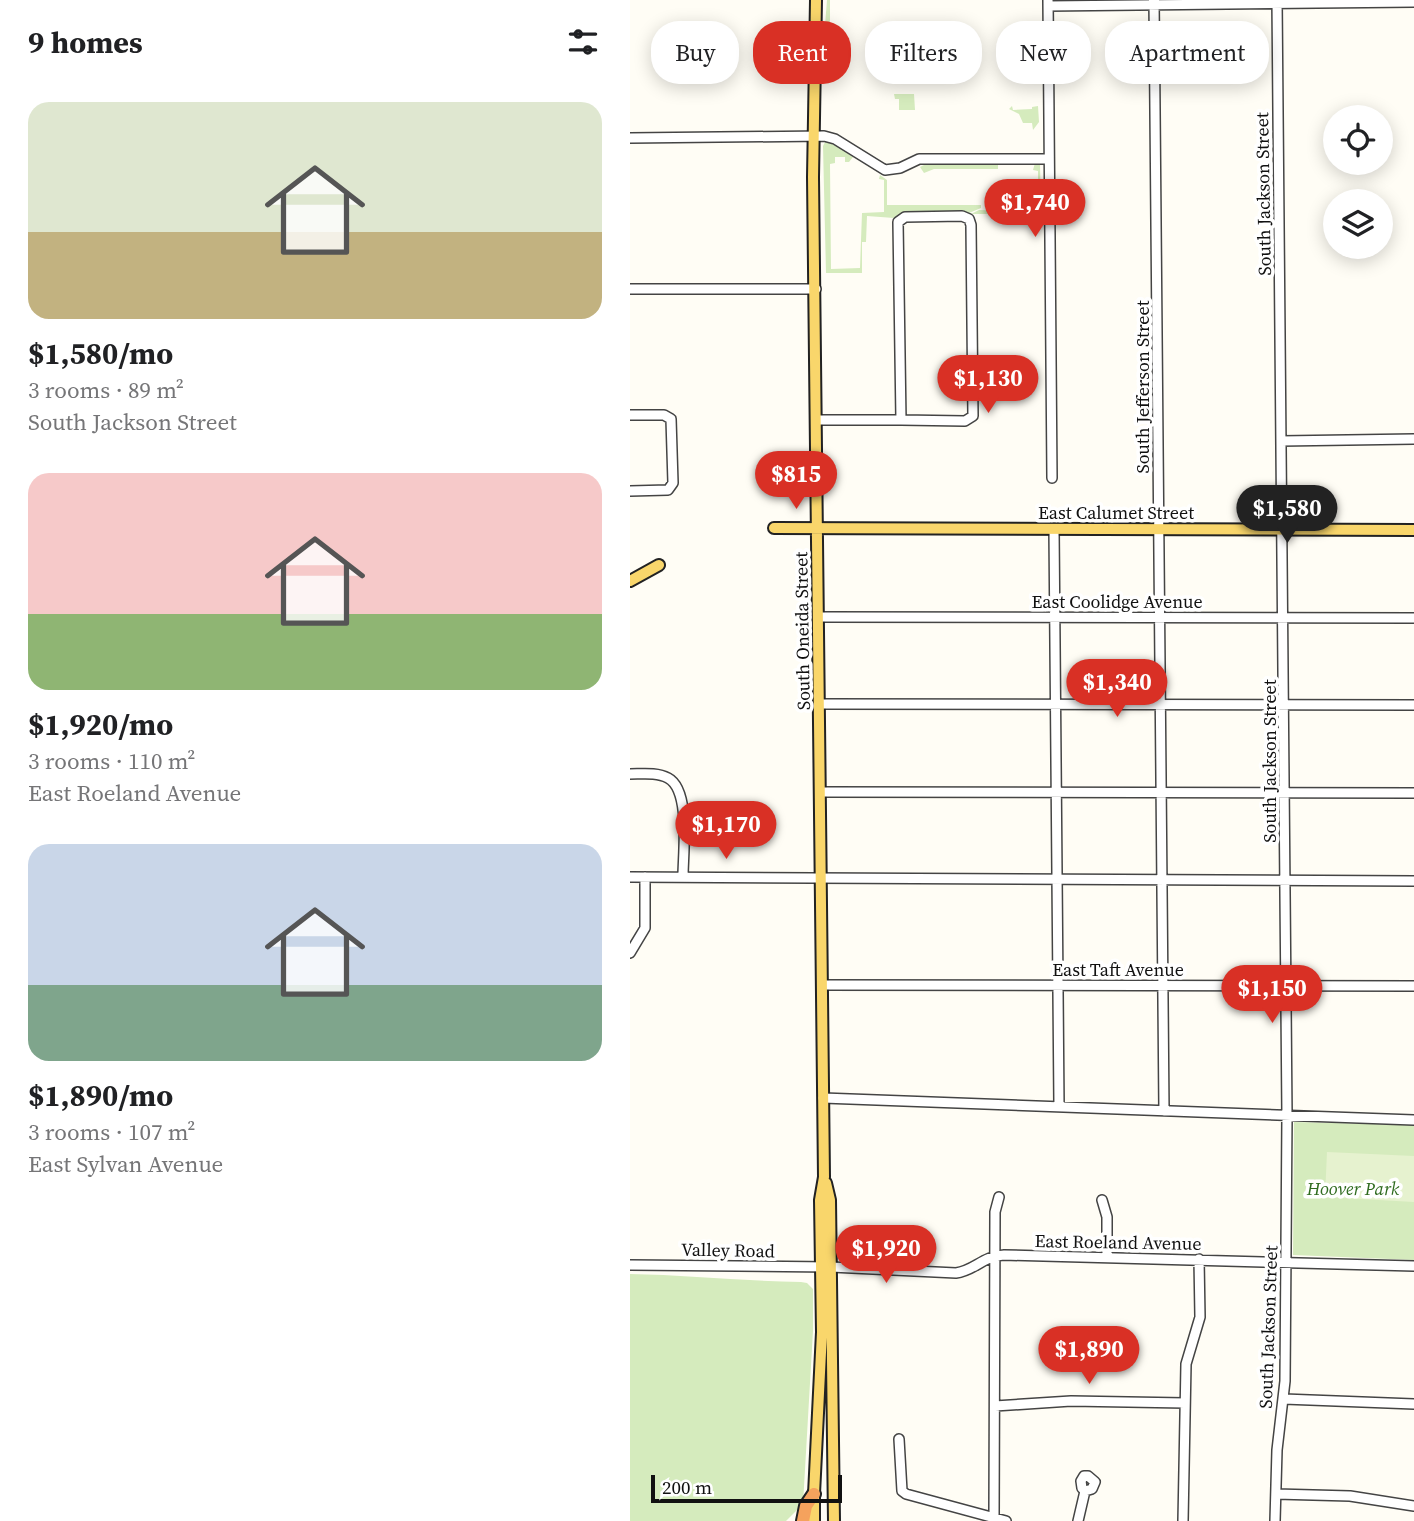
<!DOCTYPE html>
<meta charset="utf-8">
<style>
:root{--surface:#fff;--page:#f6f6f6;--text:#202124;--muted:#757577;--accent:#d93025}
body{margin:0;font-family:"Source Serif 4",serif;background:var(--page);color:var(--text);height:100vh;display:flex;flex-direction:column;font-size:26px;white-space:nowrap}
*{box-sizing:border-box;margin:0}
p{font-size:23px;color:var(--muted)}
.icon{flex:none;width:38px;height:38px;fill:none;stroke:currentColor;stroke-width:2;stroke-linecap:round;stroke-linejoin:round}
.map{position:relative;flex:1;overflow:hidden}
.panel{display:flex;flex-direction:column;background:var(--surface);width:630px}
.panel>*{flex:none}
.hud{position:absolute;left:21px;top:21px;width:658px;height:63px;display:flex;gap:14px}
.controls{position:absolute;left:693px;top:105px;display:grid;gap:14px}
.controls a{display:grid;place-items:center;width:70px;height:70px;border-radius:50%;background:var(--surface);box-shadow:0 4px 18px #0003;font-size:35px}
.scale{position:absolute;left:21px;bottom:18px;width:191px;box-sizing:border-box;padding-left:7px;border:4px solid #111;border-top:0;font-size:19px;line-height:24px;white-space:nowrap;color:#111;-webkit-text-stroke:5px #fff;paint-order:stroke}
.price{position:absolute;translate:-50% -60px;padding:0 16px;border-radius:24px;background:var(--accent);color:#fff;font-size:23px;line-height:46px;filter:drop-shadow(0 2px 4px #0008)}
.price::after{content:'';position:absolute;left:50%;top:42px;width:21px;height:16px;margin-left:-10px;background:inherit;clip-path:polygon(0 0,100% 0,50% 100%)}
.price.active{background:#222;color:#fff}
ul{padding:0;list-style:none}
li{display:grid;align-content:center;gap:14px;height:371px;padding:0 28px}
li span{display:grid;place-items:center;height:217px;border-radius:21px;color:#555}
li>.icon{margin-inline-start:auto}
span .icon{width:126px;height:126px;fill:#fffc;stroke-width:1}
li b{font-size:30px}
h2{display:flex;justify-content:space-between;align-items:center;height:84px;padding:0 28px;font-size:30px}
.tag{padding:0 24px;border-radius:28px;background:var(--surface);box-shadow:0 4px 18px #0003;font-size:24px;line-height:63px}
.tag.active{background:var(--accent);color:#fff}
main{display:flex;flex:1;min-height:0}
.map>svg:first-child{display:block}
.green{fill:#d5ebbd}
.pitch{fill:#e6f2cf}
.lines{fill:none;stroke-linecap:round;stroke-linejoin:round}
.minor-casing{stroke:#444;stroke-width:12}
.major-casing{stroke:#222;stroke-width:14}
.highway-casing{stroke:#222;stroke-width:16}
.minor{stroke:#fff;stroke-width:9}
.major{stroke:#f9d66b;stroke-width:10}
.highway{stroke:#f5a25d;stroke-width:12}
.labels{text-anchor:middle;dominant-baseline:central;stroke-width:7;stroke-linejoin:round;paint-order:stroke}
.street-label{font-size:18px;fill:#111;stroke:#fff}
.park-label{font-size:18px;font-style:italic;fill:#2f6b1f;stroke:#fff}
</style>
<main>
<section class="panel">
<h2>9 homes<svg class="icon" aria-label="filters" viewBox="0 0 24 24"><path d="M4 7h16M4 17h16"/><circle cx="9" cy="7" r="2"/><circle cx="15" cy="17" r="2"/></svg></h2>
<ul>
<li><span style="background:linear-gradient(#dfe7d0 60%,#c2b280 0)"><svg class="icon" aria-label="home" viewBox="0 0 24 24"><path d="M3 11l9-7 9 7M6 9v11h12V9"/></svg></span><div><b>$1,580/mo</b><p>3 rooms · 89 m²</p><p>South Jackson Street</p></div></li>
<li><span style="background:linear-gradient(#f6c9c9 65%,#8fb573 0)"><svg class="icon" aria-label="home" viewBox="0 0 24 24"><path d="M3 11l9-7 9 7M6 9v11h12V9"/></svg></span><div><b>$1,920/mo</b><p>3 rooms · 110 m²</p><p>East Roeland Avenue</p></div></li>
<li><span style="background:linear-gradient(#c9d6e8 65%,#7fa58c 0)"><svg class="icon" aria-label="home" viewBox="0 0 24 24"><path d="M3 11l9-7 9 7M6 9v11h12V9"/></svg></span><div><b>$1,890/mo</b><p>3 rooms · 107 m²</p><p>East Sylvan Avenue</p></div></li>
</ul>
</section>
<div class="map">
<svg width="784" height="1521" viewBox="0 0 784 1521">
<rect width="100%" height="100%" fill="#fffdf5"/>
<path class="green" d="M197,0H200V35L204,36V39L194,38Z
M264,94H284L285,110H269V99H265Z
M382,106L383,110L402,109V107L408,106L409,122L403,130L402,123H393L389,114L379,109Z
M195,142L205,145L223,157L219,162H215V157H205V163L200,164L201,269L230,268L232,213L254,212V180L249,179L250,175L257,180V205H351V208L339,213L273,212L264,218L237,216L236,242H232V273H196L193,146Z
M405,163H410L411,214H341L349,210L377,211L379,205H403V200L408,199V171L403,170Z
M294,165H368V169H304L294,173L290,167Z
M664,1122L784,1125V1260L663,1255Z
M0,1274C57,1275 114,1281 171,1282L177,1283L183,1289V1331L173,1504L156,1521H0Z"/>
<path class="pitch" d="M697,1152L784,1156V1202L695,1197Z"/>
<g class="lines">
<defs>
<path id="minor" d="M418,0L422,478
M524,0L534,1111
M418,6L784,2
M0,138L194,136L205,139L255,170L270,168L289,159H419
M332,216L339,219L341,225L343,416L335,421L271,420L268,222L275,217Z
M0,289H186
M0,415H34L41,419L43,483L38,490L0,491
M187,420H271
M651,441L784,439
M424,529L429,1106
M189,617L784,618
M190,704L784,705
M0,774C12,774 27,772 38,778C61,790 53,853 53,876
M190,792L784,793
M0,877L784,881
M0,953L15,928V877
M192,985L784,986
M193,1098L784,1120
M472,1200L477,1217V1257
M0,1265L201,1267L326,1273C344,1271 353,1256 374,1255L784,1266
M654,1399L784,1404
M365,1406L441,1401L555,1403
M269,1439L272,1491L276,1494L376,1521
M646,1494L720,1496L784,1506
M364,1518L365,1212L369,1197
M448,1521L455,1491L452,1488L451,1481L454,1476H458L465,1482L462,1489L455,1491
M553,1521L556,1364L570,1317L569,1259
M645,1521L647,1450L655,1381L657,1116L647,0"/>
<path id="major" d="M144,528L784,530
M0,581L29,565
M196,1183L200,1200L204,1521
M184,1521V1494L192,1332L190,1200L194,1177L183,177L186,0"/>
<path id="highway" d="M173,1521L176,1506L184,1494"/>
</defs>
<use href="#minor" class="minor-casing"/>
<use href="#major" class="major-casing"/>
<use href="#highway" class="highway-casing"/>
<use href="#minor" class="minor"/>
<use href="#major" class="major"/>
<use href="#highway" class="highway"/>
</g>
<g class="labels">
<g class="street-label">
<text transform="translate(633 194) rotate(-91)">South Jackson Street</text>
<text transform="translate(512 387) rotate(-90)">South Jefferson Street</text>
<text x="486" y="512">East Calumet Street</text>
<text x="487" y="601">East Coolidge Avenue</text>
<text transform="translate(172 631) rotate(-91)">South Oneida Street</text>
<text transform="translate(639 761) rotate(-90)">South Jackson Street</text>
<text x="488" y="969">East Taft Avenue</text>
<text transform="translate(488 1242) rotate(1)">East Roeland Avenue</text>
<text transform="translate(98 1250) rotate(1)">Valley Road</text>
<text transform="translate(638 1327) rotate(-88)">South Jackson Street</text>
</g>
<g class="park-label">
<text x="723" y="1188">Hoover Park</text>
</g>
</g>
</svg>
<div class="controls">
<a><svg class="icon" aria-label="locate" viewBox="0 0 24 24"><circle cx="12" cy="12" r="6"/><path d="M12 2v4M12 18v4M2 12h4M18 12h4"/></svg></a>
<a><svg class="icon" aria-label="layers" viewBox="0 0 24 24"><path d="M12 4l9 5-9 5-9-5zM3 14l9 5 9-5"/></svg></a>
</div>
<div class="scale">200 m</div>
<b class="price" style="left:405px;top:239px">$1,740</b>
<b class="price" style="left:358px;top:415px">$1,130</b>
<b class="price" style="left:166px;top:511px">$815</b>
<b class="price active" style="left:657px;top:545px">$1,580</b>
<b class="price" style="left:487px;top:719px">$1,340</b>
<b class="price" style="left:96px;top:861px">$1,170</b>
<b class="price" style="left:642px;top:1025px">$1,150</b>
<b class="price" style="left:256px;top:1285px">$1,920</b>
<b class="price" style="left:459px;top:1386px">$1,890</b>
<div class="hud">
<a class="tag">Buy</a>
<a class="tag active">Rent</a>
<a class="tag">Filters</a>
<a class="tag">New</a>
<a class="tag">Apartment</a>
</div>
</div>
</main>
